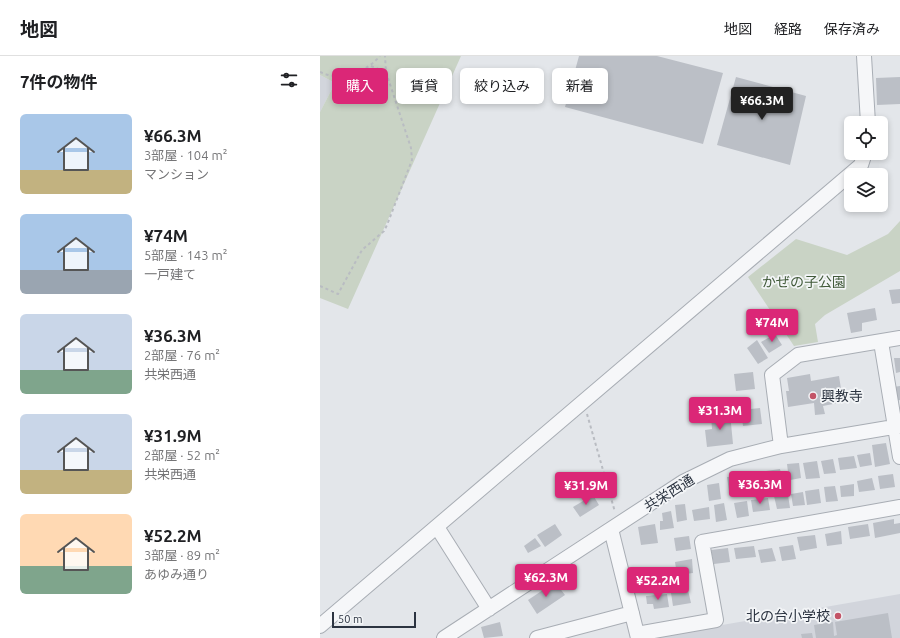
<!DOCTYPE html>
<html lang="ja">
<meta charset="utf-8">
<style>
:root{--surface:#fff;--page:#f2f2f2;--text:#202124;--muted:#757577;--line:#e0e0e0;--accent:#db2777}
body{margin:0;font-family:Ubuntu,"Noto Sans JP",sans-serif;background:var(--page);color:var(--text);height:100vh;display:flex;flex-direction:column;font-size:15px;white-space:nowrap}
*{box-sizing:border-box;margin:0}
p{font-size:13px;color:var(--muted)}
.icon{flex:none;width:22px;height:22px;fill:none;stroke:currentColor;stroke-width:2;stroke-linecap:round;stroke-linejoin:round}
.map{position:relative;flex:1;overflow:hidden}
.details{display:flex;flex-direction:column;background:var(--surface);width:320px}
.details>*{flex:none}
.guide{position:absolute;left:12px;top:12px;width:380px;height:36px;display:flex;gap:8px}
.tools{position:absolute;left:524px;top:60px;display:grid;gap:8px}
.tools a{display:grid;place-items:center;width:44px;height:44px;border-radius:6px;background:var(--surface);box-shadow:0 2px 6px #0003;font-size:20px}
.scale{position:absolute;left:12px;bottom:10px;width:84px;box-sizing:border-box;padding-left:4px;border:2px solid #2c3441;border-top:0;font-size:11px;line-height:14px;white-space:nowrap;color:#2c3441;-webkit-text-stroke:3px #f3f5f7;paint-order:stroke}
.price{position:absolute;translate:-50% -34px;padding:0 9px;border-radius:4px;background:var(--accent);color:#fff;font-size:13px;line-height:26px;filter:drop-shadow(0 1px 2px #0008)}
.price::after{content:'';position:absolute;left:50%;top:24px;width:12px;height:9px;margin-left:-6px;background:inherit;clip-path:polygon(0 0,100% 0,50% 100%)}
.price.on{background:#222;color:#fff}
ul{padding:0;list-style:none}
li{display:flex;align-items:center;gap:12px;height:100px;padding:0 20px}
li span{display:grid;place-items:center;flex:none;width:112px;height:80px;border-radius:6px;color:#555}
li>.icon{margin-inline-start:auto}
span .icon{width:48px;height:48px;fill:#fffc;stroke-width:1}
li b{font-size:17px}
h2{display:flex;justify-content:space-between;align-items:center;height:48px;padding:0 20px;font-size:17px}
.pill{padding:0 14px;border-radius:6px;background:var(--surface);box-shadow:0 2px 6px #0003;font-size:14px;line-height:36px}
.pill.on{background:var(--accent);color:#fff}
header{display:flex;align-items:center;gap:24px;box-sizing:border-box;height:56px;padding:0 20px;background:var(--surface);border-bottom:1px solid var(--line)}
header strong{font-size:19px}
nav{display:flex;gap:22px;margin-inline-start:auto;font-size:14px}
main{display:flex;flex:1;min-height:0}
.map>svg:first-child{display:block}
.built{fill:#d2d5dc}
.green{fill:#c9d3c5}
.building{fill:#bbbfc6}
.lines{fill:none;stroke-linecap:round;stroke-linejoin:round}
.minor-casing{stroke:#a8adb4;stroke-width:16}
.path{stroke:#b9bcc2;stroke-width:2;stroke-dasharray:3 3;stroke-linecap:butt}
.minor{stroke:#f6f7f9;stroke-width:14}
.poi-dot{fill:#c35467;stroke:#f3f5f7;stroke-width:1.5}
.labels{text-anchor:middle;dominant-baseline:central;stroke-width:3.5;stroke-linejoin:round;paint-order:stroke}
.park-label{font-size:14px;fill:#425b3b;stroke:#f3f5f7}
.poi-label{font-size:14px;fill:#2c3441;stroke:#f3f5f7;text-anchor:start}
.street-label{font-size:14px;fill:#2c3441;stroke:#f3f5f7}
</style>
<header>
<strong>地図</strong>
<nav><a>地図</a><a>経路</a><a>保存済み</a></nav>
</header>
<main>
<section class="details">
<h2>7件の物件<svg class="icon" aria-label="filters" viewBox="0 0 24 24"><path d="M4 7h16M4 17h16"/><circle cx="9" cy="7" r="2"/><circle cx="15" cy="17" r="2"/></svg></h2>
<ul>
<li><span style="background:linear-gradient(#a9c7e8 70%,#c2b280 0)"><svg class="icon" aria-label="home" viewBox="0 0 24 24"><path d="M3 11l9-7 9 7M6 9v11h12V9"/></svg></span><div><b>¥66.3M</b><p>3部屋 · 104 m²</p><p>マンション</p></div></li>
<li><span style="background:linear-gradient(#a9c7e8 70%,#9aa5b1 0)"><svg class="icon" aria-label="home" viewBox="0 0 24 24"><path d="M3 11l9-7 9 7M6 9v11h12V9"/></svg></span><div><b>¥74M</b><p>5部屋 · 143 m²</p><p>一戸建て</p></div></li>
<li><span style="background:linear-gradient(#c9d6e8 70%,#7fa58c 0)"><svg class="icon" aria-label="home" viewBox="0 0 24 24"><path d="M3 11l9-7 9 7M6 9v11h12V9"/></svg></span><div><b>¥36.3M</b><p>2部屋 · 76 m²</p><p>共栄西通</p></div></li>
<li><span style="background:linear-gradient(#c9d6e8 70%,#c2b280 0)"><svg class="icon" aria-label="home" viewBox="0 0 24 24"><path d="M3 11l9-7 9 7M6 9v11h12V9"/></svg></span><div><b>¥31.9M</b><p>2部屋 · 52 m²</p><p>共栄西通</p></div></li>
<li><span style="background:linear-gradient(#ffd9b3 65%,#7fa58c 0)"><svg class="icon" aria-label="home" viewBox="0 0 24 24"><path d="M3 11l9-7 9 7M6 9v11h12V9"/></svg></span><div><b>¥52.2M</b><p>3部屋 · 89 m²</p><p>あゆみ通り</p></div></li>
</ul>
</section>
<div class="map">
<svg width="580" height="582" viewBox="0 0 580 582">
<rect width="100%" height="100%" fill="#e3e6ea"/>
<path class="built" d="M0,19L15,27L0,56Z
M580,538V582H332L333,581Z"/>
<path class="green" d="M0,0H141L28,253L0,242V56L15,27L0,19Z
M580,165V215L505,259L495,268L498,286L474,290L428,221L476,183L527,199L568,178Z"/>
<path class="building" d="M259,0H337L403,17L383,88L245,51Z
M416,21L486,40L470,109L397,89Z
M580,21V48L557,49L556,22Z
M580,233V247L572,248L569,234Z
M555,252L557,264L542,267V275L531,277L527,257Z
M455,278L462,289L449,297L441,286Z
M437,284L448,302L438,308L427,292Z
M574,302H580V316L576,317Z
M433,316L435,333L416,335L414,318Z
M490,318L491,325L519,320L523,346L503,350L505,358L495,359L494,347L468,351L466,335H469L467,322Z
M580,330V344L576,345L573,331Z
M440,352L442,368L423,370L421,354Z
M410,357L413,388L387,391L385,374L392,373L391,360Z
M566,387L570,408L555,411L552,389Z
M550,397L552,409L540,411L537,399Z
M534,400L537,412L520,414L518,402Z
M513,403L516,417L504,418L501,405Z
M497,405L500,422L486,423L483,407Z
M479,407L481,422L465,425L464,416H468L467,408Z
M460,413L463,426L448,428L446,415Z
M430,416H438L439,423L442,422L444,430L431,431Z
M573,418L575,431L560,433L558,420Z
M422,420L424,433L409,435L407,421Z
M552,422L555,434L539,436L537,425Z
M399,427L401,443L389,445L387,429Z
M534,428V440L521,441L520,430Z
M515,430L518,445L506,446L504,431Z
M499,433L501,447L487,449L485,435Z
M483,436L485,449L473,450L471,438Z
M273,439L279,449L260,461L253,451Z
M468,439L470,452L457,453L454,440Z
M448,442L450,454L433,456L431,444Z
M427,445L429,460L417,462L414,447Z
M404,447L407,464L396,466L394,449Z
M365,448L367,464L357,466L355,449Z
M389,451L390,463L374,465L372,454Z
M351,455L354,472L340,474V465H343L342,457Z
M574,463V468L580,467V477L555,482L553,467Z
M235,468L242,479L225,491L217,479Z
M335,468L338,487L321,489L318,471Z
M548,468L550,480L530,483L528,471Z
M521,475L522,488L507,490L505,478Z
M495,479L497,492L480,495L477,481Z
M369,480L371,493L356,495L354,482Z
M215,482L221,490L208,497L204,490Z
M473,489L476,503L462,505L459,491Z
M434,490L436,501L416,503L414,492Z
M408,492L410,506L394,508L391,494Z
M452,492L456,505L441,507L438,494Z
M372,503L373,517L357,519L355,506Z
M328,512L331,525L314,528L313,515Z
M235,526L245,539L217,558L208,544Z
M368,534L371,547L353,550L351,537Z
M347,538L349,551L334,553L333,548H327L326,540Z
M568,557L572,582H496L494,569L513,566L514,580L517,579L515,566Z
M180,566L183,580L164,582L161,571Z
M492,577L493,582H482L481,578Z"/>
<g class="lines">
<defs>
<path id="minor" d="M544,0L548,67
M561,286L580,401
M461,390L452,319L478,299L580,282
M117,471L169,553
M291,473L318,582
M0,570L541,109L545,97
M317,578L396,564L382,486L580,451
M124,582L363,426L410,403L461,390L580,370
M217,582L312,557"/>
</defs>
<use href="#minor" class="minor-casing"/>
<path class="path" d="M51,10L66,16
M0,16C21,26 45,17 60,0
M0,230L18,238L42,194L64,175L67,169L92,104L91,92L66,16L65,0
M267,358L295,456"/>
<use href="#minor" class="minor"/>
</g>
<g class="poi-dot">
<circle cx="493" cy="340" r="4"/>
<circle cx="518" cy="560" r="4"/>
</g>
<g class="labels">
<g class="park-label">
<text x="484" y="226">かぜの子公園</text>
</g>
<g class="poi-label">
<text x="501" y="340">興教寺</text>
<text x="510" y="560" text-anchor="end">北の台小学校</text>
</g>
<g class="street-label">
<text transform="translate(349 437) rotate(-32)">共栄西通</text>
</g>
</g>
</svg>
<div class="tools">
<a><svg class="icon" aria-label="locate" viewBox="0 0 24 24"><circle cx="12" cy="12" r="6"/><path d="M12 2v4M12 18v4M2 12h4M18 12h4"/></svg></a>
<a><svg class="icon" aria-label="layers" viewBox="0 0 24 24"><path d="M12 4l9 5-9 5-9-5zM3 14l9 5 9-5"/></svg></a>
</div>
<div class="scale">50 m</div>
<b class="price on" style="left:442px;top:65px">¥66.3M</b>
<b class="price" style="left:452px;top:287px">¥74M</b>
<b class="price" style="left:400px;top:375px">¥31.3M</b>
<b class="price" style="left:440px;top:449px">¥36.3M</b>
<b class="price" style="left:266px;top:450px">¥31.9M</b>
<b class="price" style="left:226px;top:542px">¥62.3M</b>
<b class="price" style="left:338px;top:545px">¥52.2M</b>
<div class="guide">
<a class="pill on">購入</a>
<a class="pill">賃貸</a>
<a class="pill">絞り込み</a>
<a class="pill">新着</a>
</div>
</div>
</main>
